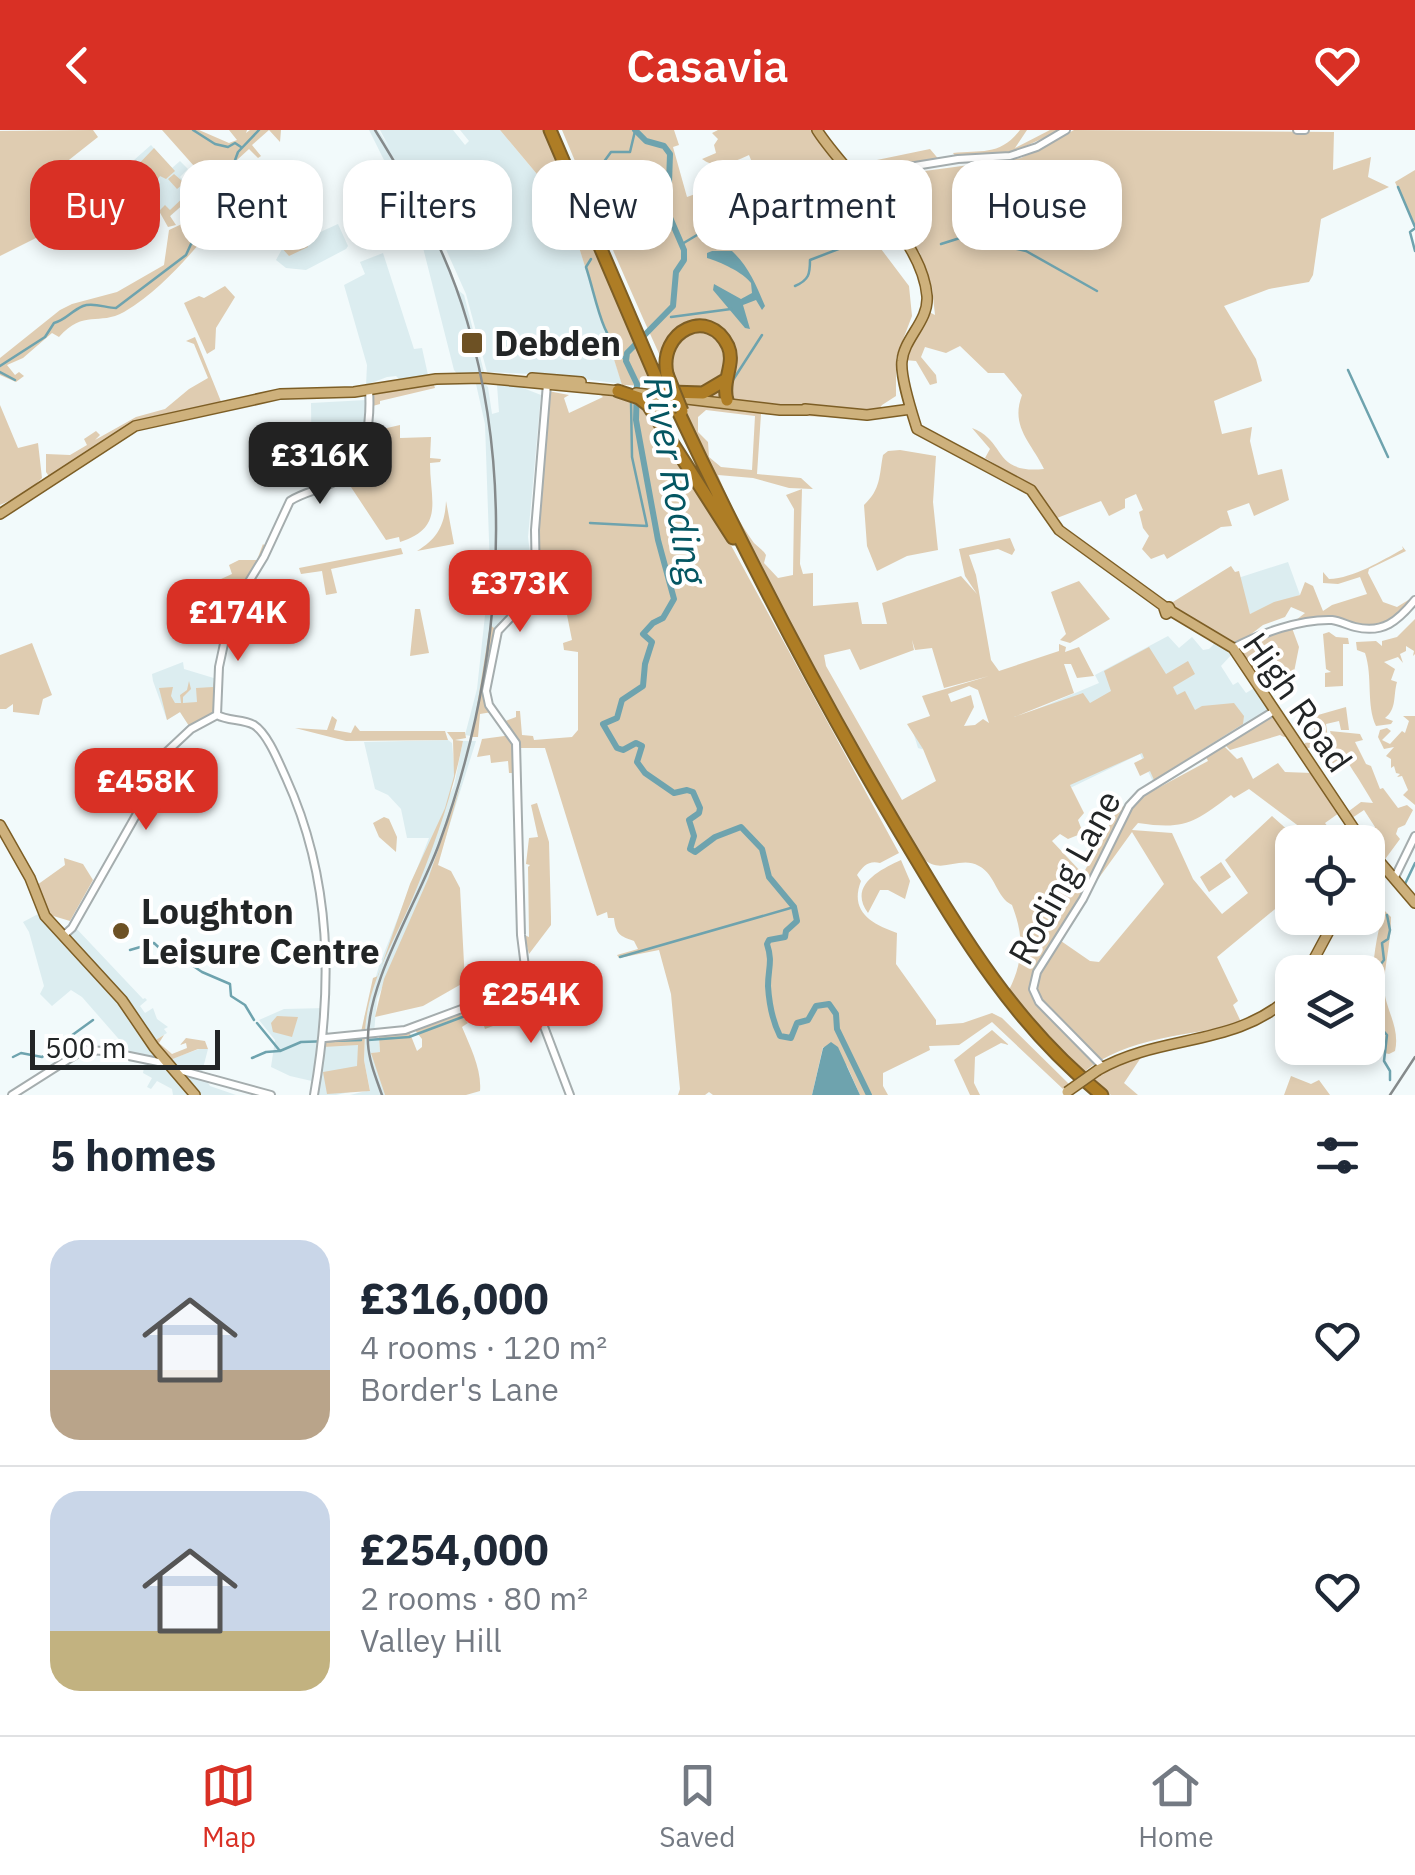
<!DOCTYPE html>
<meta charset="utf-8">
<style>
:root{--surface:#fff;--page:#f2f2f3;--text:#1f2937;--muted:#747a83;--line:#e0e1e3;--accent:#d93025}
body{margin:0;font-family:"IBM Plex Sans",sans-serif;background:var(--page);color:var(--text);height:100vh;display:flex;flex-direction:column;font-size:38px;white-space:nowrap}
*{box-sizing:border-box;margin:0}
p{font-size:32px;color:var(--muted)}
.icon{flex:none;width:55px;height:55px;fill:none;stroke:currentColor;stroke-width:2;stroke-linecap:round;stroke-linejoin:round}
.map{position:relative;height:965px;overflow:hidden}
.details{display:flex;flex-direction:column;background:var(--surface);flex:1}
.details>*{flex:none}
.top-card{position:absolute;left:30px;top:30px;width:1355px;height:90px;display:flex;gap:20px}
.buttons{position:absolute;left:1275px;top:695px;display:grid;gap:20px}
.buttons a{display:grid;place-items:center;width:110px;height:110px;border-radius:20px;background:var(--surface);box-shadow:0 5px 15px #0003;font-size:50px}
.scale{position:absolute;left:30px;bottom:25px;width:190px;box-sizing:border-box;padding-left:10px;border:5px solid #222526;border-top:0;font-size:28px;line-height:35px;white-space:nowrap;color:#222526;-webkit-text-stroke:8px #fff;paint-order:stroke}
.price{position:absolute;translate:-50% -85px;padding:0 22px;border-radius:20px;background:var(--accent);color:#fff;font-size:32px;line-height:65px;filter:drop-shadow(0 2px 5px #0008)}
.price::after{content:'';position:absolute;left:50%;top:60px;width:30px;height:22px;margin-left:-15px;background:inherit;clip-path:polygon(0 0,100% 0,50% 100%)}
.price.current{background:#222;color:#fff}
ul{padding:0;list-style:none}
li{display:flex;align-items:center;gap:30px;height:250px;padding:0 50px}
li+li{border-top:2px solid var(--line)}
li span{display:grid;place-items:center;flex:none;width:280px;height:200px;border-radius:30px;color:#555}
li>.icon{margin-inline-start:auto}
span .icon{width:120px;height:120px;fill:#fffc;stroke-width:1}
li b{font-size:42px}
h2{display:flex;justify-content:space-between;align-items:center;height:120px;padding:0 50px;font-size:42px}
.tag{padding:0 35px;border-radius:30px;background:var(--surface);box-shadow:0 5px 15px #0003;font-size:35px;line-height:90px}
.tag.current{background:var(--accent);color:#fff}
header{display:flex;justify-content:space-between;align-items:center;height:130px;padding:0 50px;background:var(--accent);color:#fff;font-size:45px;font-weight:600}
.tab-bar{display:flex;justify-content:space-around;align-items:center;height:140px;border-top:2px solid var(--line);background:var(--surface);font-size:28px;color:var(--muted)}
.tab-bar a{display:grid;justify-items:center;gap:5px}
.tab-bar .current{color:var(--accent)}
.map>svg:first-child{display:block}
.built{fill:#dcedf0}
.green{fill:#dfccb1;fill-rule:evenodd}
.water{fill:#6ea3ae}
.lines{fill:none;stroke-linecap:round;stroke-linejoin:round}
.stream{stroke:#6ea3ae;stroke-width:2.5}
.river{stroke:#6ea3ae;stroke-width:6}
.minor-casing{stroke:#a5adae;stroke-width:10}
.major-casing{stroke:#7d5e25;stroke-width:12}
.highway-casing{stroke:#7d5e25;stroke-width:15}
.minor{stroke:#fff;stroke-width:6}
.major{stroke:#ceb17c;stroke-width:9}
.highway{stroke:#ae7d25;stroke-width:11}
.rail{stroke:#858a8b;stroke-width:2.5}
.major-bridge-casing{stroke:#7d5e25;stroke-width:12;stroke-linecap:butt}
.highway-bridge-casing{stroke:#7d5e25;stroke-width:15;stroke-linecap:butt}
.major-bridge{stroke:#ceb17c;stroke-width:9}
.highway-bridge{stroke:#ae7d25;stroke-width:11}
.poi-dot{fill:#6d5124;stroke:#fff;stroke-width:4}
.labels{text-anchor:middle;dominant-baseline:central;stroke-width:8;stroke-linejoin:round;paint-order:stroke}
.poi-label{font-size:35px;font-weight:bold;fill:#222526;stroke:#fff;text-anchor:start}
.street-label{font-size:35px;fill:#222526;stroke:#fff}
.water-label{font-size:38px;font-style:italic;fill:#045662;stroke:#fff}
</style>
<header><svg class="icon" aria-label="back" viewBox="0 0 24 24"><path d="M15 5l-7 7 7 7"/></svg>Casavia<svg class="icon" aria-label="heart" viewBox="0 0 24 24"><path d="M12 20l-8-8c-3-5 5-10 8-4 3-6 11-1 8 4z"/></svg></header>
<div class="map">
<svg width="1415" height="965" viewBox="0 0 1415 965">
<rect width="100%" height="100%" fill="#f2fafb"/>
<path class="built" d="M369,0H378L390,19L380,0H453L465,15L469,11L460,0H500L562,74L577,111L622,254L553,245L487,242L466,164L431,86L455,66L428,85L457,159L464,165L485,246L458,245L454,240L418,98Z
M151,15L172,38L180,31L188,39L180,47L196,63L166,90L125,38Z
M296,86L307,108L338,94L348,116L346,119L306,140L286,138L276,130L282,119L272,106Z
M383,123L414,219L422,218L428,245L399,249L396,246L387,247L366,255L367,235L344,155L365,144L360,132Z
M484,253L488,257L492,284L499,282L497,255L518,256L541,265L528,407L533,448L524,470L498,501L483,558L477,607L465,605L477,559L490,439L485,294L476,254Z
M366,270L368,283L355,328L340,347L312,358L311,273Z
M1288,432L1300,465L1250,484L1238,448Z
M1168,506L1179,518L1192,507L1203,520L1209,519L1214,514L1208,508L1234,522L1221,536L1233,555L1238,552L1246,563L1256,557L1271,581L1154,654L1140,624L1066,660L918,618L911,595L959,603L1015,585H1023L1099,553L1095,545Z
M183,532L184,539L217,549L214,582L191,599L180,582L167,590L153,551L152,544Z
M448,610L452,613L455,646L449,666L454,656L463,611H476L437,735L377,869L374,903L365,902L364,888L379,836L429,708H407L401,679L388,665L375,659L364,612Z
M40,783L62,807L74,796L143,869L145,868L147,870L140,876L145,883L153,878L157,889L168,897L164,899L167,903L154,911L163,932L199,919H208L202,942L210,956L236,965H173L172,959L157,951L151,959L147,957L152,948L143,943L146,927L131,923L82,867L71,860L52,876L40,864L44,856L29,802L23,792Z
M326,878L325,908L359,912L363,959L336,965H316V952L290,946L271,937L275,910L259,890L284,879Z
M365,907L379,908L380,922L372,923L385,965H350L370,960L364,930Z"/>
<path class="green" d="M93,0L98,7L36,56L44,104L0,126V1Z
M162,0H199L229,13L237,10L229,0H247L246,3L250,0H281L280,12L269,0L252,15L261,26L258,28L249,19L237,30V42L241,47L220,74L228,83C193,118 169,155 124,182C99,196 84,179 59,207L52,203L23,228L7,235L15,245L19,242L24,246L16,252L0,245V228L60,180L72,174L117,162L164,135L169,100L184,93L218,63Z
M500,0H545L655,256L622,255L577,111L562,74Z
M562,0H674L679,15L673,17L687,67L783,32L755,40L749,25C733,32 718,41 702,29L716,23L714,15L718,9L712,3L718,0H815L835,33L891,95L872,107L909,156L912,186L896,228V266L882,275L872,289L761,284L757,344L801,348L813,359L789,358L753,348L718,345C727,369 740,394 754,413C758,417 763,420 766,425L764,433L778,448L793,445L794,379L786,365L802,359L800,434L803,444L813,443V476L858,472L862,494H887L882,473L961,446L977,464L965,446L959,419L1010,408L1015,420L1012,425L998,419L969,425L976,445L991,530L999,541L1059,521V514L1066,517L1065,522L1079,517L1094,546L1077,548L1071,534H1064L1074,563L1014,587L1083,563L1090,573L1111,561L1104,541L1149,517L1166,544L1188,531L1195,544L1173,557L1177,565L1185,561L1195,580L1202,576L1234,573L1244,586L1243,594L1154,650L1150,641L1140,646L1134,633L1144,628L1142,623L1070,655L1084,683L1078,690L1083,703L1068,709L1060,704L1052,711L1083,744L1119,677L1136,675L1145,665L1208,631L1206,627L1222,614L1237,629L1242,627L1253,649L1278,633L1285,642L1312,643L1339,683L1325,693L1332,702L1320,712L1249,659L1234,668L1231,665C1194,693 1185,700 1138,693L1132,700L1172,703L1193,749L1222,784L1248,763L1225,730L1272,686L1301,712H1292V718L1280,728L1292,741V765L1217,827L1238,871L1233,875L1242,894C1190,905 1126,907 1084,942L1015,871L1009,860C1024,830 1024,806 1012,775C996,767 996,745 979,736C959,725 940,746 923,728C909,713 900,694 890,677C868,640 848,602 827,564C728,380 642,193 562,0ZM706,280L755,286L752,340L721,337L709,327L708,312L698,302V287ZM912,510L915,520L932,518L944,558L989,546L922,566L930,586L907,594L923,619L936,651L902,670L826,536L824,525L850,519L860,540L914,520ZM969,556L978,560L989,593L983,589L975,595L964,596L974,577L971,565L951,572L948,564ZM1132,702L1164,754L1099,832L1090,831L1061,811L1093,756Z
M1020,0H1027L1015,18L1050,0H1061L1008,24L956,27L953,23C981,20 1000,26 1020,0Z
M1074,0L1334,2L1333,40L1371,27L1368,47L1389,57L1321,89L1313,145L1309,152L1269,159L1224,176L1256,229L1262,251L1214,271L1222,304L1252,297L1250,311L1258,345L1282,339L1289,370L1254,386L1249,373L1227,381L1232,396L1221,397L1167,429L1164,424L1151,429L1142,419L1149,406L1143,398L1139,382L1143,380L1136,364L1125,369V378L1109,386L1101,371L1057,388L1035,358L985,328L990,319L972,298C1007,311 992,344 1044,339C1031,312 1010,297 1022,265L1004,243H988L960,216L946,223L925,217L921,227L936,245L937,253L930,255L916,231L904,230L927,181L935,185L932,157L920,123L860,54L865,49L1021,28Z
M154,18L175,41L166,49L160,46L156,51L150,48L154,44L151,41L139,52L131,42Z
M930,19L941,32L855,45L848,36Z
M263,30L288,56L287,72L275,81L262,78L239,53Z
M1415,40V98L1395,52Z
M174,44L196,63L170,86L176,95L168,97L159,81L165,75L170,80L188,63L182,55L177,59L168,49Z
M293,88L308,117L289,126L271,106Z
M225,156L235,167L216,198L215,219L207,224L184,173L199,166L204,168Z
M195,207L222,274L153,289L52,351L46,342V324L70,325L87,315L84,309L96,301L100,305L95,310L136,287L165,279L189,259L208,248L194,214L186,211Z
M433,252L435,258L380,271V274L369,277L365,260Z
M548,261L569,265L564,268L569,283L603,267L598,262L644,272L721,397L899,723L880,733C869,730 863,736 857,745L861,751C849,782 872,794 897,803L896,834L936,890V895L963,893L992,883L1002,888L1069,954L1067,957L1063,959L992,892L959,915L929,916L930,920L883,943V956L888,965H860L847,936L823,917L812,965H713L709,962L705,965H678L680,959L671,864L659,820L619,828L617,825L638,819L634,811C620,806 616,805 614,788H608L607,782L597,786L596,783L545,618H520V610H515L518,643H509L508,631L491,633L490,625L477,627L482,609L511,605L503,592L516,587V581H520L522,605L533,606L534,610L572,607L578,600V522L564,520L563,513L572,510L567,485L531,484L523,475L536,451Z
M0,275L18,318L38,313L42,348L28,362L0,375Z
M400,295V308L431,307L430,328L441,329L440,332L430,333C430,370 445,398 400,412L399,407L386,410L345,348L364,327L374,301Z
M900,320L936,326L933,372L938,420L907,426L877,441L867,416L864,375C881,359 879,346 883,325L888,321Z
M446,371L454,414L417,421C437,409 445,395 446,371Z
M263,414L266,417L234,469L228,467L232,457L221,449L232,444L229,435L239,430H257Z
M1402,416L1406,421L1369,439L1368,443L1383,472L1397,477L1410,469L1391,492L1366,495L1343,490L1291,494L1305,483L1291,477L1285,487L1263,495L1233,518L1168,475L1231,436L1235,442L1239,441L1250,484L1274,472L1300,465L1305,452L1313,456L1323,481L1332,475L1367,464L1360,447L1338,454L1323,453V442L1329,449C1354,448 1381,431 1403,419Z
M401,418L403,424L331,439L337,463L326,465L322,441L301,444L299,438Z
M1079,451L1110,489L1070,513L1060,510L1066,504L1051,462Z
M415,479H420L429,523L410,526Z
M1415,489V524L1413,526L1414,521L1406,516V521L1400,524L1403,533L1398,527L1384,532L1395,539L1391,550L1397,552C1393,566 1397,579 1385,588L1393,591L1391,594L1376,596C1366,575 1373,547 1365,523L1357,520L1356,512L1376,511L1382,516V511L1397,507Z
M490,495L498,501L486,554L492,582L480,584L478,607H472Z
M1292,498L1299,517L1292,552L1267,549L1261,537L1250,538L1238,518Z
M1329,502L1336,507L1348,508L1349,514H1343V556L1325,557V543L1331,542L1326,539L1323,504Z
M32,513L52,565L43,569L39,585L13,582V574L6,579H0V525Z
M189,551L191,559L183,567V573L197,572L196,558L213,557L214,551L217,552L214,582L191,599L180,582L167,590L159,558L173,557L171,566L175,573H181L180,565L187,560Z
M1346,577L1349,600H1341L1339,591L1326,594L1328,609L1332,608L1330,601L1360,604L1363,610L1355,612L1366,634L1371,636L1380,659L1383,658L1398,678L1407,675L1413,680L1405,695L1398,698L1396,704L1400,709L1383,732L1374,720L1385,717L1383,710L1373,701L1375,697L1364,680L1349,690L1338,675L1343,672L1349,681L1361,672L1373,673C1361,652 1355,644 1345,628L1333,638L1327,627L1323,629L1317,615L1303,620L1305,613L1317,611L1311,587Z
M1272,584L1287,606L1284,607L1280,605L1230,620L1223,613Z
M332,586L337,590L334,600L351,603L355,595L360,601H445L448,610L346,611L295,598L327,600Z
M1403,586H1415V675L1403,665L1408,660L1402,646L1397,647L1400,644L1396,643L1394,636L1391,638V629L1386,626L1394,617L1384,619L1378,607L1380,600L1387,598L1391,601L1382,610L1390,614L1402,601L1405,603L1409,591Z
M447,602H465L466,608L455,610L463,611C452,668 433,719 411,772C393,813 367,856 365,902H361L373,848L378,846L410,754L445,678L454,646L453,610Z
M461,654L438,735L451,741L460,758L465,852L423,876L375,887L384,849L428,749Z
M537,673L549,712L551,787V795L529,824L524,805L529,807L528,737L530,735L526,734L529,708L538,707L531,675Z
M384,687L389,689L397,707L396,722L379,707L373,693Z
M64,728L83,734L93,750L70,791L50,785L37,755L65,735Z
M901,730L910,751L905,769L888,760H880L868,783C848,756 879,740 901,730Z
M1221,732L1231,747L1209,762L1200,747Z
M1384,780L1391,787C1391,810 1386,829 1384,851C1382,876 1401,895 1395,921L1389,924L1380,922C1370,872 1369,830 1384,780Z
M507,868L508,872L498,878L502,891L509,890L485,899L481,887L484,885L479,876L490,871L492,876Z
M459,882L468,893L462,897C470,916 482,940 480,961L466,965H385L371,923L380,922L379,907L409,901L417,921L422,917V909L414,899Z
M277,886L298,887L292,907L273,902L271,893Z
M992,900L1009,915L1001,913L975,927L974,953L980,965H970L954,930Z
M365,904L364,930L370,961L327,964L323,942L357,936L358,915L323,917L325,908Z
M164,905L159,913L172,924L187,918L186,913L180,915L186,908L205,911L208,919H198L170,930L154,911Z
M1144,923L1124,953L1138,965H1111L1089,949L1117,933Z
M1291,946L1311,954L1319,950L1330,965H1284Z"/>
<path class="water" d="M712,121H732C749,137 756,155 765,176L762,180L756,170L743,175L750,199L745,198L713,160L714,154L741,169L752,163L751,153C743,142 720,132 707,128V123Z
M831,912L838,917L860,965H812L823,918Z"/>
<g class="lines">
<path class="stream" d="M193,0L215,14L228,17L235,13L241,17
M635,1L630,22H611L603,33L633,63L636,90L647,108
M1398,57L1415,97
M1414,99L1410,102L1415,121
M682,114L712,96L741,107
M941,114L979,102L984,111L1026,121L1097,161
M591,129L586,137C597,171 600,204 626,231
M795,156C809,150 810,144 810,130L888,100
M671,187L731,179
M0,236L45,207L54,193C66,190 71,181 83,176C93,172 106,178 116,178L186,125L191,114L200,109L215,85L238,22L259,0
M1348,240L1388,327
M0,242L15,250
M733,250L762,205
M590,393L647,396L632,327L631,271
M1405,754L1415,733
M1387,785L1390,800L1388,809L1382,813L1384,830C1367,849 1384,873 1379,896L1387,905L1384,931L1390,941V950
M130,820L154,813L171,829L180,827L202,842L230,854L231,866L245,875L254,890
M620,827L794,777
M469,886L492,877L497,871
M257,893L280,921L301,912L361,910
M368,910L409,907L465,886
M13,927L21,923L42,927L93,890
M252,928L266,922L279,921"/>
<path class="river" d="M635,0L646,11L664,16L670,24L668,83L684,120V130L676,142L673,176L627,223L626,231L637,254L636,290L658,410L674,469L663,488L653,493L643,504L652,512L645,534L643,556L622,570L617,588L603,594L617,618L623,620L636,613L642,616L637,632L645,643L674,663L687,660L693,662L700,678L699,683L689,690L694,706L690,719L695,722L715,707L741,697L762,719L769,747L794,777L797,791L786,801L785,807L769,810L767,814C773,832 768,838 768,856C769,872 773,892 780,906L791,908L797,893L808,890L816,876L829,874L836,884L837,899L869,965"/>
<defs>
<path id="minor" d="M1297,0H1305
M856,50L872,43L958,29L1010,26L1037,17L1066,0
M547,254L535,400L536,451L531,466L498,501L486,561L489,575L516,613L521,805L525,837L532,865L570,965
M1233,518C1261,503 1300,489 1332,490C1340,491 1347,495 1355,497C1383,504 1398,491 1415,470
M217,585C228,591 243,589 254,595C268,604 279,633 286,648C332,749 333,857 314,965
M217,585L219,537L231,481L264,427L290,371C305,361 326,359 341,348C367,330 371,289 369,260
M1394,749L1415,706
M63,806L72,798L143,673L159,629L191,599L217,585
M325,908L405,900L529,854
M1103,937L1039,872L1033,859L1037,842L1083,769L1129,676L1141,663L1274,581
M176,943L183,941L271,965
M12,965L83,920L105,921L168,934"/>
<path id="major" d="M817,0C849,50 922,106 927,166C929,191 904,208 902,231C900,247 912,283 917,299L1031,360L1059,400L1165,477
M532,248L581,252
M636,263L780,280H807
M805,279L867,285L911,279
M0,384L135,296L280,264L354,262L436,249L483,248L620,261
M1171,481L1169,477L1164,478L1166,484L1171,481L1233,518L1363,712
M0,695L30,748L45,786L122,870L154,917L195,965
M1368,718L1415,773
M1368,749L1381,736
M1307,842L1336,788
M1098,940C1163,903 1235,918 1292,865"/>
<path id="highway" d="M550,0L657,250
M667,244C658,201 709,176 728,216C736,234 721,251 727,270
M618,261L639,268L648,275L733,408
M670,262L703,263L725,250
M677,279C745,423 818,565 900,702C958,799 1012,893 1102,965"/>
</defs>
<use href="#minor" class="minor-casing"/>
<use href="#major" class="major-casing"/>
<use href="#highway" class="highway-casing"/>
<use href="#minor" class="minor"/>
<use href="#major" class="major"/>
<use href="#highway" class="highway"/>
<path class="rail" d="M375,0C413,61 447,122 467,191C517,360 499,550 439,714C418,772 365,854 368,914C369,931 376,948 382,965
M1390,965L1415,927"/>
<defs>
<path id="major-bridge" d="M1067,962L1098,940"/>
<path id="highway-bridge" d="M667,244L682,281
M657,250L670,278"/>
</defs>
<use href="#major-bridge" class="major-bridge-casing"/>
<use href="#highway-bridge" class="highway-bridge-casing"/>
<use href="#major-bridge" class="major-bridge"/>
<use href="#highway-bridge" class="highway-bridge"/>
</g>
<g class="poi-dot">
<rect x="460" y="201" width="24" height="24" rx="5"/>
<circle cx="121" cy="801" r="10"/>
</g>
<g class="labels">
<g class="poi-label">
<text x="494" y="213">Debden</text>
<text x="141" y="781">Loughton<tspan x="141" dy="40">Leisure Centre</tspan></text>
</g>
<g class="street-label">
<text transform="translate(1298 572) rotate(55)">High Road</text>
<text transform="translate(1064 747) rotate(-61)">Roding Lane</text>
</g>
<g class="water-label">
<text transform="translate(676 350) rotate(80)">River Roding</text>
</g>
</g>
</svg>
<div class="buttons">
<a><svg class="icon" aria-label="locate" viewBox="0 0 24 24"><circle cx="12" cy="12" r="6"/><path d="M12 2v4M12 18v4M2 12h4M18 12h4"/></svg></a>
<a><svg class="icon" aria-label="layers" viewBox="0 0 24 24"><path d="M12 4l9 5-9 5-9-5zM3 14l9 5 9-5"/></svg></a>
</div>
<div class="scale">500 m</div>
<b class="price current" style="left:320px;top:377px">£316K</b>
<b class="price" style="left:520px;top:505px">£373K</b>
<b class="price" style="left:238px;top:534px">£174K</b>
<b class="price" style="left:146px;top:703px">£458K</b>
<b class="price" style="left:531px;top:916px">£254K</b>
<div class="top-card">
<a class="tag current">Buy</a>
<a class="tag">Rent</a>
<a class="tag">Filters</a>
<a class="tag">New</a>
<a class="tag">Apartment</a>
<a class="tag">House</a>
</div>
</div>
<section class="details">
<h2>5 homes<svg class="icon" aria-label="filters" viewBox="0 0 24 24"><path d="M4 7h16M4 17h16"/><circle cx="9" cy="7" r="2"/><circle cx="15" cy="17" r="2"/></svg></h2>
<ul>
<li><span style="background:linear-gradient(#c9d6e8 65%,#b9a48a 0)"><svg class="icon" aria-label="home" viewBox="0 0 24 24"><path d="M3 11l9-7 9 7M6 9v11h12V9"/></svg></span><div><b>£316,000</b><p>4 rooms · 120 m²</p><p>Border's Lane</p></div><svg class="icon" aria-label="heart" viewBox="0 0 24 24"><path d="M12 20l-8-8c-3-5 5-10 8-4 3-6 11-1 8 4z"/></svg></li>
<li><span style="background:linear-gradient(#c9d6e8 70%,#c2b280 0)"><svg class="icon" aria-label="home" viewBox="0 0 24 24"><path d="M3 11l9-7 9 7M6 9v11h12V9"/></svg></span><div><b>£254,000</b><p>2 rooms · 80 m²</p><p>Valley Hill</p></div><svg class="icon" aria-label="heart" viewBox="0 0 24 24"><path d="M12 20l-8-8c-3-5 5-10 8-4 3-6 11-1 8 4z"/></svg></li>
</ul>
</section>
<nav class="tab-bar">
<a class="current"><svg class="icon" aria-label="map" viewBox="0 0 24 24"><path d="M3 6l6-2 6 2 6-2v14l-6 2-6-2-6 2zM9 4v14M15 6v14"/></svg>Map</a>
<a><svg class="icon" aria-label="saved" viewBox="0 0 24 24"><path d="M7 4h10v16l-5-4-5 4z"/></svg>Saved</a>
<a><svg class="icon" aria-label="home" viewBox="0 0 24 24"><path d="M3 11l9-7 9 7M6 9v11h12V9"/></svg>Home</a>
</nav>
